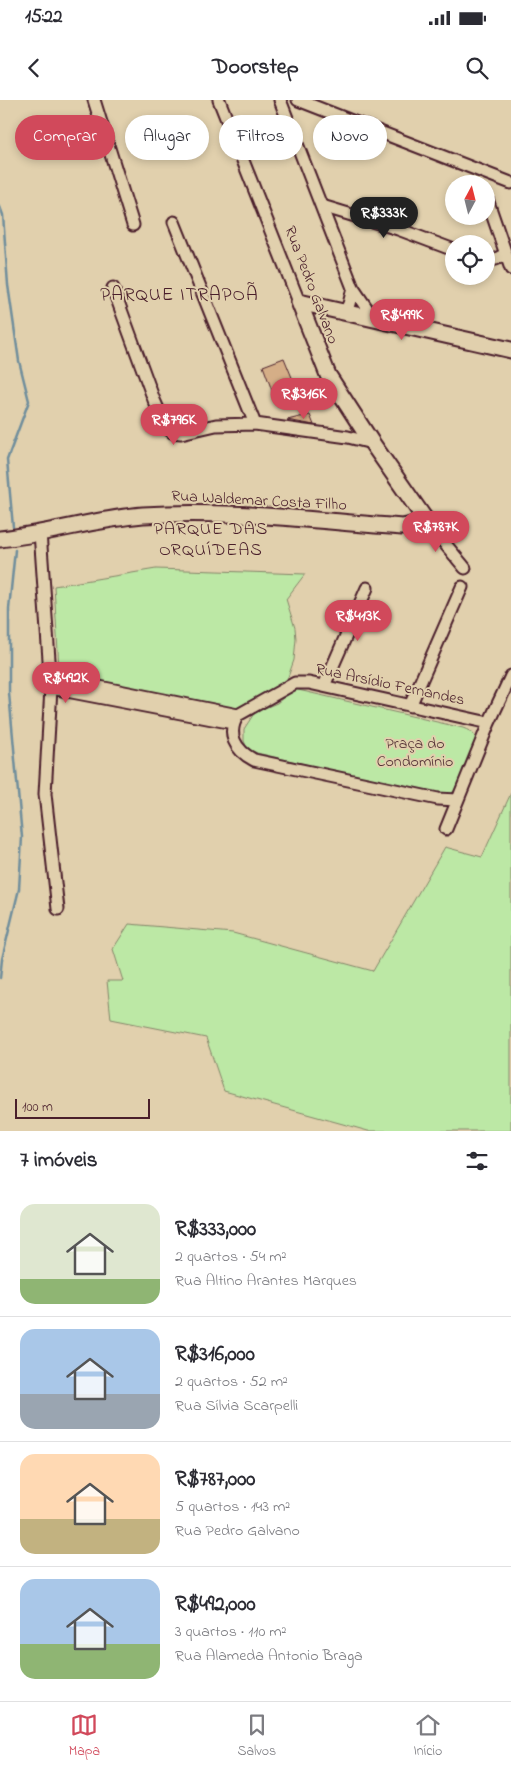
<!DOCTYPE html>
<html lang="pt">
<meta charset="utf-8">
<style>
:root{--surface:#fff;--page:#f2f2f3;--text:#2b2b33;--muted:#7c7c81;--line:#e1e1e2;--accent:#d1495b}
body{margin:0;font-family:"Indie Flower",sans-serif;background:var(--page);color:var(--text);height:100vh;display:flex;flex-direction:column;font-size:19px;white-space:nowrap}
*{box-sizing:border-box;margin:0}
p{font-size:16px;color:var(--muted)}
.icon{flex:none;width:28px;height:28px;fill:none;stroke:currentColor;stroke-width:2;stroke-linecap:round;stroke-linejoin:round}
.map{position:relative;height:1031px;overflow:hidden}
.drawer{display:flex;flex-direction:column;background:var(--surface);flex:1}
.drawer>*{flex:none}
.hud{position:absolute;left:15px;top:15px;width:481px;height:45px;display:flex;gap:10px}
.needle{width:32px;rotate:7deg}
.buttons{position:absolute;left:445px;top:75px;display:grid;gap:10px}
.buttons a{display:grid;place-items:center;width:50px;height:50px;border-radius:50%;background:var(--surface);box-shadow:0 2px 8px #0003;font-size:25px}
.scale{position:absolute;left:15px;bottom:12px;width:135px;box-sizing:border-box;padding-left:5px;border:2px solid #4a1f2b;border-top:0;font-size:14px;line-height:18px;white-space:nowrap;color:#4a1f2b;-webkit-text-stroke:4px #e1d0ad;paint-order:stroke}
.price{position:absolute;translate:-50% -42px;padding:0 11px;border-radius:18px;background:var(--accent);color:#fff;font-size:16px;line-height:32px;filter:drop-shadow(0 1px 2px #0008)}
.price::after{content:'';position:absolute;left:50%;top:30px;width:15px;height:11px;margin-left:-8px;background:inherit;clip-path:polygon(0 0,100% 0,50% 100%)}
.price.active{background:#222;color:#fff}
ul{padding:0;list-style:none}
li{display:flex;align-items:center;gap:15px;height:125px;padding:0 20px}
li+li{border-top:1px solid var(--line)}
li span{display:grid;place-items:center;flex:none;width:140px;height:100px;border-radius:15px;color:#555}
li>.icon{margin-inline-start:auto}
span .icon{width:60px;height:60px;fill:#fffc;stroke-width:1}
li b{font-size:21px}
h2{display:flex;justify-content:space-between;align-items:center;height:60px;padding:0 20px;font-size:21px}
.pill{padding:0 18px;border-radius:22px;background:var(--surface);box-shadow:0 2px 8px #0003;font-size:18px;line-height:45px}
.pill.active{background:var(--accent);color:#fff}
.status{display:flex;justify-content:space-between;align-items:center;height:35px;padding:0 25px;background:var(--surface);direction:ltr}
.status svg{height:14px;fill:currentColor}
header{display:flex;justify-content:space-between;align-items:center;height:65px;padding:0 20px;background:var(--surface);font-size:22px;font-weight:800}
.tab-bar{display:flex;justify-content:space-around;align-items:center;height:70px;border-top:1px solid var(--line);background:var(--surface);font-size:14px;color:var(--muted)}
.tab-bar a{display:grid;justify-items:center;gap:2px}
.tab-bar .active{color:var(--accent)}
.map>svg:first-child{display:block}
.green{fill:#bce8a5;stroke:#838468}
.lines{fill:none;stroke-linecap:round;stroke-linejoin:round}
.stream{stroke:#708e9c;stroke-width:2.5}
.building{fill:#d5ae87;stroke:#4a1f2b}
.minor-casing{stroke:#4a1f2b;stroke-width:15}
.secondary-casing{stroke:#4a1f2b;stroke-width:19}
.minor{stroke:#e1d0ad;stroke-width:11}
.secondary{stroke:#e1d0ad;stroke-width:15}
.labels{text-anchor:middle;dominant-baseline:central;stroke-width:4;stroke-linejoin:round;paint-order:stroke}
.street-label{font-size:16px;fill:#4a1f2b;stroke:#e1d0ad}
.park-label{font-size:16px;fill:#553337;stroke:#e1d0ad}
.neighbourhood-label{font-size:18px;letter-spacing:1px;fill:#4a1f2b;stroke:#e1d0ad}
.quarter-label{font-size:19px;letter-spacing:1px;fill:#4a1f2b;stroke:#e1d0ad}
</style>
<div class="status"><b>15:22</b><svg viewBox="0 0 49 12"><path d="M0 12V9h3v3zM5 12V6h3v6zM10 12V3h3v9zM15 12V0h3v12zM26 1h20v11H26zM47 4h2v5h-2z"/></svg></div>
<header><svg class="icon" aria-label="back" viewBox="0 0 24 24"><path d="M15 5l-7 7 7 7"/></svg>Doorstep<svg class="icon" aria-label="search" viewBox="0 0 24 24"><circle cx="10" cy="10" r="6"/><path d="M15 15l6 6"/></svg></header>
<div class="map">
<svg width="511" height="1031" viewBox="0 0 511 1031">
<rect width="100%" height="100%" fill="#e1d0ad"/>
<filter id="ink" filterUnits="userSpaceOnUse"><feTurbulence type="fractalNoise" baseFrequency=".02" numOctaves="2"/><feDisplacementMap in="SourceGraphic" scale="10" xChannelSelector="R" yChannelSelector="G"/><feConvolveMatrix kernelMatrix="1 2 1 2 8 2 1 2 1" color-interpolation-filters="sRGB"/></filter>
<g filter="url(#ink)">
<path class="green" d="M156,469L305,474L286,499L295,528L296,539L294,560L288,577L283,584L258,600L231,611L71,578L59,568L54,486Z
M294,589L463,628C473,632 477,635 476,646L454,691L449,695L410,688L257,653L247,648L244,641V629L255,612L277,603Z
M511,693V1031H368L224,991L206,938L111,919L107,881H123L113,849L129,824L233,833L373,871L445,747L482,757Z"/>
<g class="lines">
<path class="stream" d="M0,107L3,115L8,185L19,261L29,301L7,360L13,427
M0,878L2,859L19,789L22,737L9,593V509L15,450"/>
</g>
<path class="building" d="M284,258L300,297L278,307L263,266Z
M310,315L314,325L287,320L304,316Z"/>
<g class="lines">
<defs>
<path id="minor" d="M94,0L133,125
M219,0L299,202
M280,0L353,188L374,219
M298,0L511,83
M486,96L511,169
M322,106L398,129L454,150
M174,122L255,324
M486,160L496,159L505,154
M113,188L154,300L166,327L172,332L181,333L216,325L255,324L348,337L372,343
M345,212L349,204L353,188
M427,422L465,468
M40,432L51,588L45,694L58,809
M50,577L238,615
M324,586L367,488
M51,588L233,623
M410,606L462,487
M457,700L438,699L254,660C235,650 226,634 238,615L295,583H309L489,623
M446,729L489,623L511,576"/>
<path id="secondary" d="M299,202L511,250
M0,439C48,434 95,419 143,415C229,409 316,421 402,427L427,422L372,343L328,275L299,202"/>
</defs>
<use href="#minor" class="minor-casing"/>
<use href="#secondary" class="secondary-casing"/>
<use href="#minor" class="minor"/>
<use href="#secondary" class="secondary"/>
</g>
</g>
<g class="labels">
<g class="street-label">
<text transform="translate(311 185) rotate(69)">Rua Pedro Galvano</text>
<text transform="translate(259 401) rotate(3)">Rua Waldemar Costa Filho</text>
<text transform="translate(390 585) rotate(12)">Rua Arsídio Fernandes</text>
</g>
<g class="park-label">
<text x="415" y="644">Praça do<tspan x="415" dy="18">Condomínio</tspan></text>
</g>
<g class="neighbourhood-label">
<text x="211" y="430">PARQUE DAS<tspan x="211" dy="21">ORQUÍDEAS</tspan></text>
</g>
<g class="quarter-label">
<text x="179" y="195">PARQUE ITRAPOÃ</text>
</g>
</g>
</svg>
<div class="buttons">
<a><svg class="needle" viewBox="-14 -14 28 28"><path d="M0-13l5 13h-10z" fill="#e53935"/><path d="M0 13l5-13h-10z" fill="#7c7c81"/></svg></a>
<a><svg class="icon" aria-label="locate" viewBox="0 0 24 24"><circle cx="12" cy="12" r="6"/><path d="M12 2v4M12 18v4M2 12h4M18 12h4"/></svg></a>
</div>
<div class="scale">100 m</div>
<b class="price active" style="left:384px;top:139px">R$333K</b>
<b class="price" style="left:402px;top:241px">R$499K</b>
<b class="price" style="left:304px;top:320px">R$316K</b>
<b class="price" style="left:174px;top:346px">R$796K</b>
<b class="price" style="left:436px;top:453px">R$787K</b>
<b class="price" style="left:358px;top:542px">R$413K</b>
<b class="price" style="left:66px;top:604px">R$492K</b>
<div class="hud">
<a class="pill active">Comprar</a>
<a class="pill">Alugar</a>
<a class="pill">Filtros</a>
<a class="pill">Novo</a>
</div>
</div>
<section class="drawer">
<h2>7 imóveis<svg class="icon" aria-label="filters" viewBox="0 0 24 24"><path d="M4 7h16M4 17h16"/><circle cx="9" cy="7" r="2"/><circle cx="15" cy="17" r="2"/></svg></h2>
<ul>
<li><span style="background:linear-gradient(#dfe7d0 75%,#8fb573 0)"><svg class="icon" aria-label="home" viewBox="0 0 24 24"><path d="M3 11l9-7 9 7M6 9v11h12V9"/></svg></span><div><b>R$333,000</b><p>2 quartos · 54 m²</p><p>Rua Altino Arantes Marques</p></div></li>
<li><span style="background:linear-gradient(#a9c7e8 65%,#9aa5b1 0)"><svg class="icon" aria-label="home" viewBox="0 0 24 24"><path d="M3 11l9-7 9 7M6 9v11h12V9"/></svg></span><div><b>R$316,000</b><p>2 quartos · 52 m²</p><p>Rua Sílvia Scarpelli</p></div></li>
<li><span style="background:linear-gradient(#ffd9b3 65%,#c2b280 0)"><svg class="icon" aria-label="home" viewBox="0 0 24 24"><path d="M3 11l9-7 9 7M6 9v11h12V9"/></svg></span><div><b>R$787,000</b><p>5 quartos · 143 m²</p><p>Rua Pedro Galvano</p></div></li>
<li><span style="background:linear-gradient(#a9c7e8 65%,#8fb573 0)"><svg class="icon" aria-label="home" viewBox="0 0 24 24"><path d="M3 11l9-7 9 7M6 9v11h12V9"/></svg></span><div><b>R$492,000</b><p>3 quartos · 110 m²</p><p>Rua Alameda Antonio Braga</p></div></li>
</ul>
</section>
<nav class="tab-bar">
<a class="active"><svg class="icon" aria-label="map" viewBox="0 0 24 24"><path d="M3 6l6-2 6 2 6-2v14l-6 2-6-2-6 2zM9 4v14M15 6v14"/></svg>Mapa</a>
<a><svg class="icon" aria-label="saved" viewBox="0 0 24 24"><path d="M7 4h10v16l-5-4-5 4z"/></svg>Salvos</a>
<a><svg class="icon" aria-label="home" viewBox="0 0 24 24"><path d="M3 11l9-7 9 7M6 9v11h12V9"/></svg>Início</a>
</nav>
